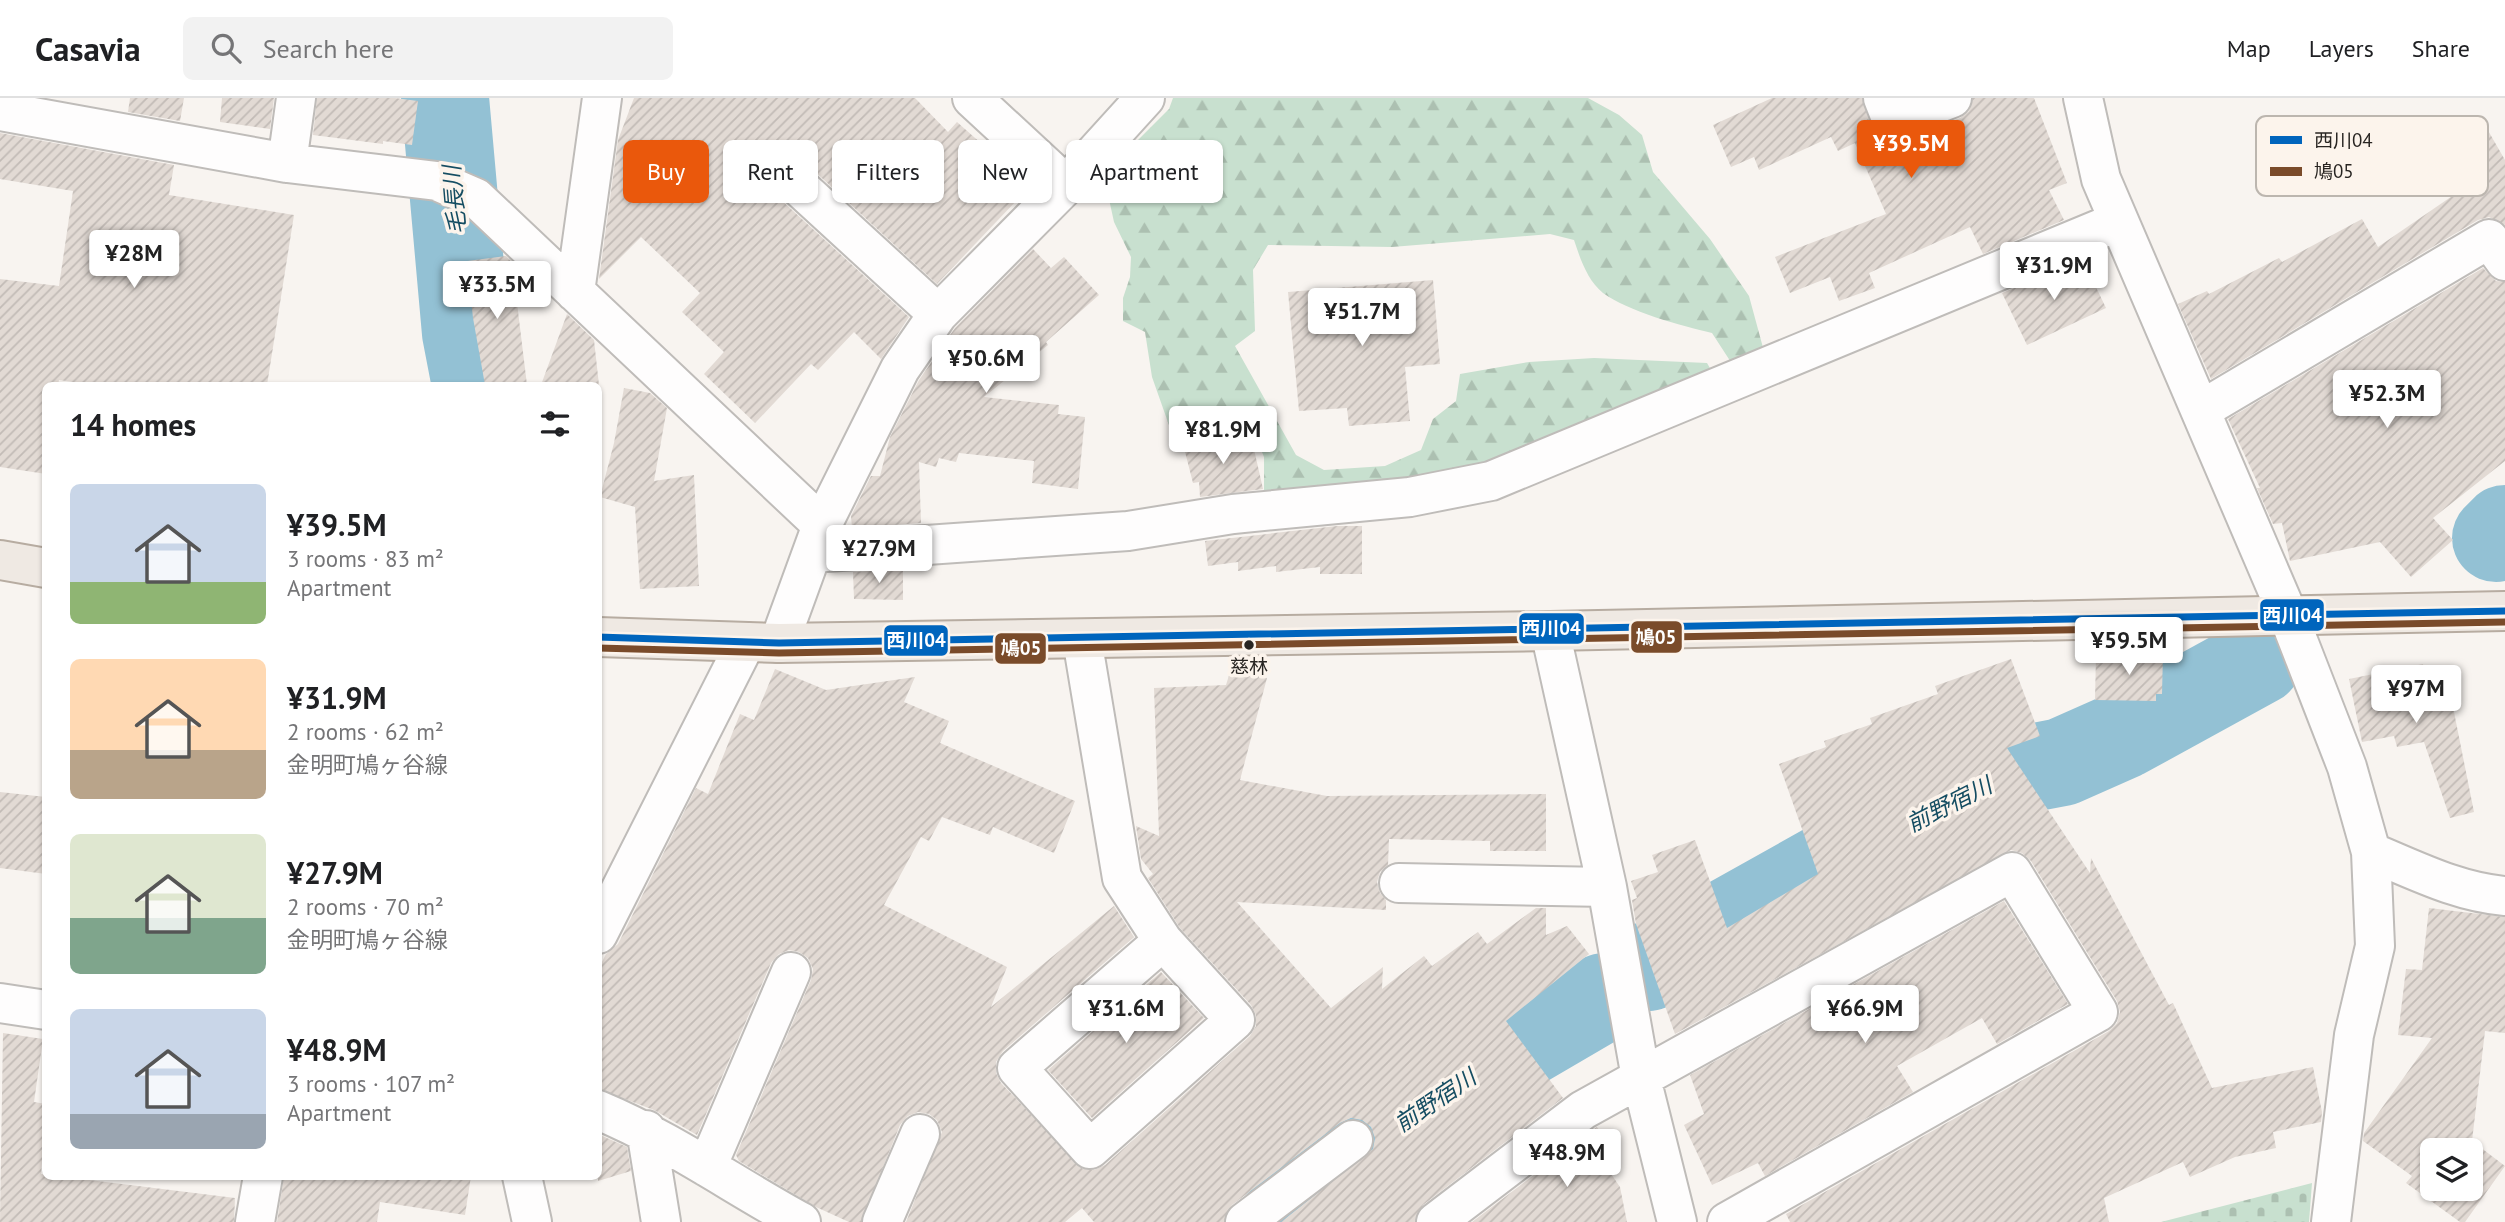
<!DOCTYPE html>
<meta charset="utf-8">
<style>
:root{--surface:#fff;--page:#f2f2f2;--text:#202124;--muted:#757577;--line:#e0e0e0;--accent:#ea580c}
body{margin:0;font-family:"PT Sans","Noto Sans JP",sans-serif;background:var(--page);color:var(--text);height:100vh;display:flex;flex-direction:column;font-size:26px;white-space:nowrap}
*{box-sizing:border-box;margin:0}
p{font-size:23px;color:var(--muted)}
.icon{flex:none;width:38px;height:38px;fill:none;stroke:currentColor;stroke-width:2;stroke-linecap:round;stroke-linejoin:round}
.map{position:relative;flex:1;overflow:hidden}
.sheet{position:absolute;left:42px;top:284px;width:560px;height:798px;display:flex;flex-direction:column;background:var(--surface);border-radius:10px;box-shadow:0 2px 5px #0004}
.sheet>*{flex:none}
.banner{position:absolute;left:623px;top:42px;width:665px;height:63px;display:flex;gap:14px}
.fabs{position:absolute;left:2420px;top:1040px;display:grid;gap:14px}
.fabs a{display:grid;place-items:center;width:63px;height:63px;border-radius:10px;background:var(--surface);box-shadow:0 2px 5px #0004;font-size:35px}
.price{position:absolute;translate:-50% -60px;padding:0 16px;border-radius:7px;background:#fff;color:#222;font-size:23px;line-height:46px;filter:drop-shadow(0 2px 4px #0008)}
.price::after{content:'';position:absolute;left:50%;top:42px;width:21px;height:16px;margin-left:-10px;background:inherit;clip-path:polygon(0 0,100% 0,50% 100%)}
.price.current{background:var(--accent);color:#fff}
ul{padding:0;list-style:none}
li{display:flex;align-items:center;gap:21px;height:175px;padding:0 28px}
li span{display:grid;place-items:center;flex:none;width:196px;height:140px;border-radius:10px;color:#555}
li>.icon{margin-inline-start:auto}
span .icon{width:84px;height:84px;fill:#fffc;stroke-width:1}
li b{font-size:30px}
h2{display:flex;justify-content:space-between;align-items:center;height:84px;padding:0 28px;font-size:30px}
.tag{padding:0 24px;border-radius:10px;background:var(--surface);box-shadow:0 2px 5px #0004;font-size:24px;line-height:63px}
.tag.current{background:var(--accent);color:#fff}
header{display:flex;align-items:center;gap:42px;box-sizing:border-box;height:98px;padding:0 35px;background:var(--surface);border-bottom:2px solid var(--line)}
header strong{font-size:33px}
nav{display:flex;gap:38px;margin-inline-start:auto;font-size:24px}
.search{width:490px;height:63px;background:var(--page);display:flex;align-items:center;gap:18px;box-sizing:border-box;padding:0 24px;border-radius:10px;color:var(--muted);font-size:26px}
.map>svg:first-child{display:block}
.forest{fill:url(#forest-firs)}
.cemetery{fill:url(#cemetery-stones)}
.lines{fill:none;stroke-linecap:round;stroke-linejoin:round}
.river{stroke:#93c1d4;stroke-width:88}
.building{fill:url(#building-hatch);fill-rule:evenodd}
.minor-casing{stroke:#bfbcb9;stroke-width:42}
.major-casing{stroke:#b7aca1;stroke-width:42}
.minor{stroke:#fefdfd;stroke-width:38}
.major{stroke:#efe9e3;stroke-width:38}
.bus-1-casing{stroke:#fcf4ec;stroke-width:12}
.bus-2-casing{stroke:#fcf4ec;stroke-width:12}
.bus-1{stroke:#0065bd;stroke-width:7}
.bus-2{stroke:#7a4b2a;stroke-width:7}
.bus-dot{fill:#282522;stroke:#fcf4ec;stroke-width:2.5}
.labels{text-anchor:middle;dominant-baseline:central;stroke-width:7;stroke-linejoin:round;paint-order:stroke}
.bus-label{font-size:19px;fill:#282522;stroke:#fcf4ec}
.water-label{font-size:23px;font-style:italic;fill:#154d62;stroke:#fcf4ec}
.key{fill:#fcf4ec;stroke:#bcb6af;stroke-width:2}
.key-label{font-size:19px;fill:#282522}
.line-badge{stroke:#fcf4ec;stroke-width:2.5}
.badge-label{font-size:19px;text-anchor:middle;font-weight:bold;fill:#fff}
</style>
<header>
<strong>Casavia</strong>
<div class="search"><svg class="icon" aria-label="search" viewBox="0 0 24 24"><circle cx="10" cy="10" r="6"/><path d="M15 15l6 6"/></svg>Search here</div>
<nav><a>Map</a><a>Layers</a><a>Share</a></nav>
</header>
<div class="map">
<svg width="2505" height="1124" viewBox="0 0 2505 1124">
<defs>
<pattern id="forest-firs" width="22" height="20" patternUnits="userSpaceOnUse" patternTransform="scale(1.75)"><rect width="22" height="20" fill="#c8e0cf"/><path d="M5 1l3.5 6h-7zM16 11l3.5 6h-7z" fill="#acc0b1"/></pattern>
<pattern id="cemetery-stones" width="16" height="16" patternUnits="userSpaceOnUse" patternTransform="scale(1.75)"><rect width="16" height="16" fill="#c8e0cf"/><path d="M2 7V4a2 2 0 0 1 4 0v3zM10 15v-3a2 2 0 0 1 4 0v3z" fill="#acc0b1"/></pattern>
<pattern id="building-hatch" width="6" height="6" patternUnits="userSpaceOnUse" patternTransform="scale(1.75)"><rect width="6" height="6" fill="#e2dad4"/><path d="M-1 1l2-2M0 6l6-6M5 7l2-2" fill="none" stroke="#c2bbb6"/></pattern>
</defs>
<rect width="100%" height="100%" fill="#f8f4f0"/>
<path class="forest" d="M1173,0H1588L1619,17L1642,37L1653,74L1710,141L1749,198L1765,257L1736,272L1712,235C1682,228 1627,213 1603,195C1587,182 1580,160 1574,142L1550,136L1392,149L1268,147L1253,172L1255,233L1235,248L1296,357L1324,372L1385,368L1421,352L1433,321L1456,303L1460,276L1529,264L1594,260L1707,265L1715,279L1473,375L1264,397V359L1250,324C1226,325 1192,334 1170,330L1152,279L1145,234L1123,223V200L1130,179L1131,159L1114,124L1107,92L1118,62L1169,11Z"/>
<path class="cemetery" d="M2312,1085L2309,1124H2161Z"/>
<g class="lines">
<path class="river" d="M445,0L466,235L476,287
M2496,440L2505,431
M1648,869L1841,761L2015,673L2062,664L2123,637L2258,563
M1281,1124L1416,1009L1604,899"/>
</g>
<path class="building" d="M130,0H184L180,23L128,14Z
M222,0H274L270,31L220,24Z
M317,0H395L418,3L412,47L383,43V46L313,37Z
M634,0H915L948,34L957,24L1018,78L1007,92L1018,101L937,186L786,47L775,42H764L755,48L750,59V70L756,79L909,219L881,261L854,234L818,272L811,266L755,325L704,276L724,254L682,214L700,195L641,139L599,181L618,42Z
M1772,0H1862L1872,32L1879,40L1889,45L1960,20L1969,13L1973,0H2034L2067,85L2049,92L2064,122L1983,156L1970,129L1869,175L1875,190L1839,203L1830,179L1790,195L1775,159L1886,116L1855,45L1838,53L1831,39L1759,72L1754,59L1731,69L1713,27Z
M2482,22L2505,62V127L2489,119L2478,122L2211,281L2178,206L2207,193L2209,196L2279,160L2282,164L2362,121L2378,149L2458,94L2433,51Z
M0,35L174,67L169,97L294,117L267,287H94L59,282L58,287H46V376L0,369V181L59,188L73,93L0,81Z
M1033,151L1051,170L1064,159L1099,197L1046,244L1048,247L984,299L1059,307L1058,316L1085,319L1078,391L1032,385L1034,363L959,355L956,364L939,360L936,369L919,364L921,425L852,430L851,418L871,378H880L890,339L919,282L955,230Z
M506,158L512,164L527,287H485L473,220L467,163Z
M2083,162L2106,210L2027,247L2002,195Z
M2483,170L2496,183L2505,184V363L2433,420L2453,442L2411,479L2380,444L2290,463L2282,425L2273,426L2257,390H2260L2228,321Z
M1433,182L1440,266L1405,269L1410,323L1349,328L1347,310L1299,313L1288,194Z
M567,216L594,242L599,287H541Z
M624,290L650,295L667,310L654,383L694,377L699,488L640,491L635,409L600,399L614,345Z
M1218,338L1220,345L1251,338L1263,391L1200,399L1199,384L1193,385L1183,346Z
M1337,428H1362V476H1320V469L1276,474V468L1238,473V464L1208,468L1205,443Z
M903,471V502L854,501L853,474Z
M2122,554L2163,556L2162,596H2156V603L2095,602L2096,557H2122Z
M2011,561L2040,638L2007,650L2090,775L2091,760L2169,907L2173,905L2212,990L2313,969L2322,1014L2321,1024L2273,1034L2276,1050L2235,1059L2190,1079L2183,1064L2104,1100L2109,1124H1790L1786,1116L2109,933L2117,925L2120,914L2117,903L2031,763L2022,755L2011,752L1675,936L1636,826L1632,802L1637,800L1631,783L1658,774L1652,757L1695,742L1727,830L1818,776L1779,666L1826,649L1824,643L1872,626L1870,620L1938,596L1935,588Z
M2423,566L2426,582L2436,579L2441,601L2451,599L2474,714L2450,720L2424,644L2397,649L2394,638L2362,644L2349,581Z
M775,571L826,592L915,579L904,604L949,623L940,645L1075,703L1054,755L993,729L990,737L942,719L929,743L921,739L884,807L1007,869L991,909L1114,808L1134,839L1003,953L996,964V975L1001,985L1083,1071L1094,1072L1105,1067L1250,938L1256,928V917L1251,907L1180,830L1148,780L1153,776L1141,761L1136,728L1159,738L1154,590L1226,587L1231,571L1267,580L1240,682L1327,698L1546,696V753H1490V743L1389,741L1388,767L1380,774L1377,784L1380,795L1386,802V812L1237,804L1331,910L1383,869L1382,891L1424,858L1432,868L1478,834L1487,846L1536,810H1546V837L1567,828L1589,856L1506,923L1563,1000L1423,1107L1415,1124H1281L1373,1051L1375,1040L1371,1029L1362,1022L1351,1020L1340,1025L1232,1107L1224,1124H1094L1082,1110L1065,1124H906L942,1034L937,1022L929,1016L918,1014L908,1018L900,1027L861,1124H849L816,1109L739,1063L736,1057L811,882L813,871L808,860L799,854L789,852L779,856L771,865L697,1037L654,1012L598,991V872L606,856L618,846L696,690L708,696L740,616L754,622Z
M0,694L46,699V776L0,770Z
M2004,803L2068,906L1997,946L1982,920L1897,968L1913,994L1765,1078L1758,1065L1712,1087L1684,1027L1704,1016L1690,977Z
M2429,810L2505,819V935L2485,933L2472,1043L2505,1068L2465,1124H2460L2406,1085L2412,1078L2363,1043L2364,1035L2432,940L2398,937L2406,871L2422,872ZM2432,1052H2471V1090H2432Z
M1161,874L1204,920L1092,1020L1048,972Z
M3,935L43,941L34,1004L46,1006L41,1076L235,1100L234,1124H0Z
M1597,1029L1617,1058L1605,1067L1620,1089L1627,1124H1472Z
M598,1036L627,1049L631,1073L598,1083Z
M284,1078H471L465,1117L380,1104L377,1124H277Z"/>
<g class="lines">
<defs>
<path id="minor" d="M972,0L1066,87
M1883,0L1892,23L1952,0
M2083,0L2101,81L2288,517L2347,669L2371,754L2375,848L2354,937L2331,1124
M0,13L287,65L437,83L476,100L822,427
M771,63L938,216
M287,65L296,0
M575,194L602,0
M2201,312L2489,141L2505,163
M812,455L1128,433L1233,416L1410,399L1491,383L2119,123
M1550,533L1607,789L1641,980L1677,1124
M1082,541L1122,780L1163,843L1235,922L1090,1051L1017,970L1163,843
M779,545L822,427L900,271L938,216L1066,87L1145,0
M2371,754C2415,772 2457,794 2505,798
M1399,785L1607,789
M598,836L746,544
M0,905L46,912
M598,1012C670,1042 733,1087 801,1124
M646,1032L661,1124
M707,1069L791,874
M522,1078L532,1124
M255,1124L263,1078
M882,1124L920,1036
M1245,1124L1353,1042
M1436,1124L1583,1012L2012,774L2098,914L1727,1124"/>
<path id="major" d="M0,462L46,470
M598,539L779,545L1550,533L2505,513"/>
</defs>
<use href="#minor" class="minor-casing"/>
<use href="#major" class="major-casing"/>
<use href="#minor" class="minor"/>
<use href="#major" class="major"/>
<defs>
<path id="bus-1" d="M598,539L779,545L2505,513"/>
<path id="bus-2" d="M598,550L779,555L2505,524"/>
</defs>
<use href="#bus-1" class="bus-1-casing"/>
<use href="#bus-2" class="bus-2-casing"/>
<use href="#bus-1" class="bus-1"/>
<use href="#bus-2" class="bus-2"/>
</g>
<circle class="bus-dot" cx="1249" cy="547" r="6"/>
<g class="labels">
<g class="bus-label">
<text x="1249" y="568">慈林</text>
</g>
<g class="water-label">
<text transform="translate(454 102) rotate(-95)">毛長川</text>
<text transform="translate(1949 706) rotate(-27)">前野宿川</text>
<text transform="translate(1435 1002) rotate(-34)">前野宿川</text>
</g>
</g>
<rect x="2256" y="18" width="232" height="80" rx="10" class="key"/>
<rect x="2270" y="38" width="32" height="8" fill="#0065bd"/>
<rect x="2270" y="69" width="32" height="9" fill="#7a4b2a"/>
<g class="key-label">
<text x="2314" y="49">西川04</text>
<text x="2314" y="80">鳩05</text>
</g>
<g class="line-badge">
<rect x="2259" y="500" width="66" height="34" rx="7" fill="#0065bd"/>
<rect x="1518" y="514" width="67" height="33" rx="7" fill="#0065bd"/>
<rect x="1630" y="522" width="53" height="34" rx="7" fill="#7a4b2a"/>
<rect x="883" y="526" width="66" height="33" rx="7" fill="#0065bd"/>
<rect x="994" y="534" width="53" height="33" rx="7" fill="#7a4b2a"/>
</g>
<g class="badge-label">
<text x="2292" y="524">西川04</text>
<text x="1551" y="537">西川04</text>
<text x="1656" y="546">鳩05</text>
<text x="916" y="549">西川04</text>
<text x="1021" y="557">鳩05</text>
</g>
</svg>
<div class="fabs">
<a><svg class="icon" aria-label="layers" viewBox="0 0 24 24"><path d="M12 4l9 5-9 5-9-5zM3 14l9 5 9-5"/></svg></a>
</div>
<b class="price current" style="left:1911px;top:82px">¥39.5M</b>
<b class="price" style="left:134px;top:192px">¥28M</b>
<b class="price" style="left:2054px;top:204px">¥31.9M</b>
<b class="price" style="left:497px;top:223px">¥33.5M</b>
<b class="price" style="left:1362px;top:250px">¥51.7M</b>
<b class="price" style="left:986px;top:297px">¥50.6M</b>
<b class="price" style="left:2387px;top:332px">¥52.3M</b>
<b class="price" style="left:1223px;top:368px">¥81.9M</b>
<b class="price" style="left:879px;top:487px">¥27.9M</b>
<b class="price" style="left:2129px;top:579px">¥59.5M</b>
<b class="price" style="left:2416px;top:627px">¥97M</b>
<b class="price" style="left:1126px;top:947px">¥31.6M</b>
<b class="price" style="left:1865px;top:947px">¥66.9M</b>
<b class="price" style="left:1567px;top:1091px">¥48.9M</b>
<div class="banner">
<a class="tag current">Buy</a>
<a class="tag">Rent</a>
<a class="tag">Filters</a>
<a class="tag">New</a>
<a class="tag">Apartment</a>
</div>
<section class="sheet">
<h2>14 homes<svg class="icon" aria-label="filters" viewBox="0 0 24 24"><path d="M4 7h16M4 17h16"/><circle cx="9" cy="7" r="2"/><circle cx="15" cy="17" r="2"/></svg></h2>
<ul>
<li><span style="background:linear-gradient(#c9d6e8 70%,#8fb573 0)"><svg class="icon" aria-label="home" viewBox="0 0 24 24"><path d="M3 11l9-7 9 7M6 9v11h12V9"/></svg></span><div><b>¥39.5M</b><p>3 rooms · 83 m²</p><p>Apartment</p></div></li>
<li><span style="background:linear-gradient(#ffd9b3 65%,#b9a48a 0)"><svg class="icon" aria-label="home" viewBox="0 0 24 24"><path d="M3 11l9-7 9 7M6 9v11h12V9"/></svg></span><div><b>¥31.9M</b><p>2 rooms · 62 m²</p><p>金明町鳩ヶ谷線</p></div></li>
<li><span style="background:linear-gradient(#dfe7d0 60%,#7fa58c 0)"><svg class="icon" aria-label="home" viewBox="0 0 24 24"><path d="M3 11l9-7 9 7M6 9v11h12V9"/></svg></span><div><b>¥27.9M</b><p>2 rooms · 70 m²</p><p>金明町鳩ヶ谷線</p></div></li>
<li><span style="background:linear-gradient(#c9d6e8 75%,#9aa5b1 0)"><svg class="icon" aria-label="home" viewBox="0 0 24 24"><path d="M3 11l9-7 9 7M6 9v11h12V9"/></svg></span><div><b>¥48.9M</b><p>3 rooms · 107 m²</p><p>Apartment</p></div></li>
</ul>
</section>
</div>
